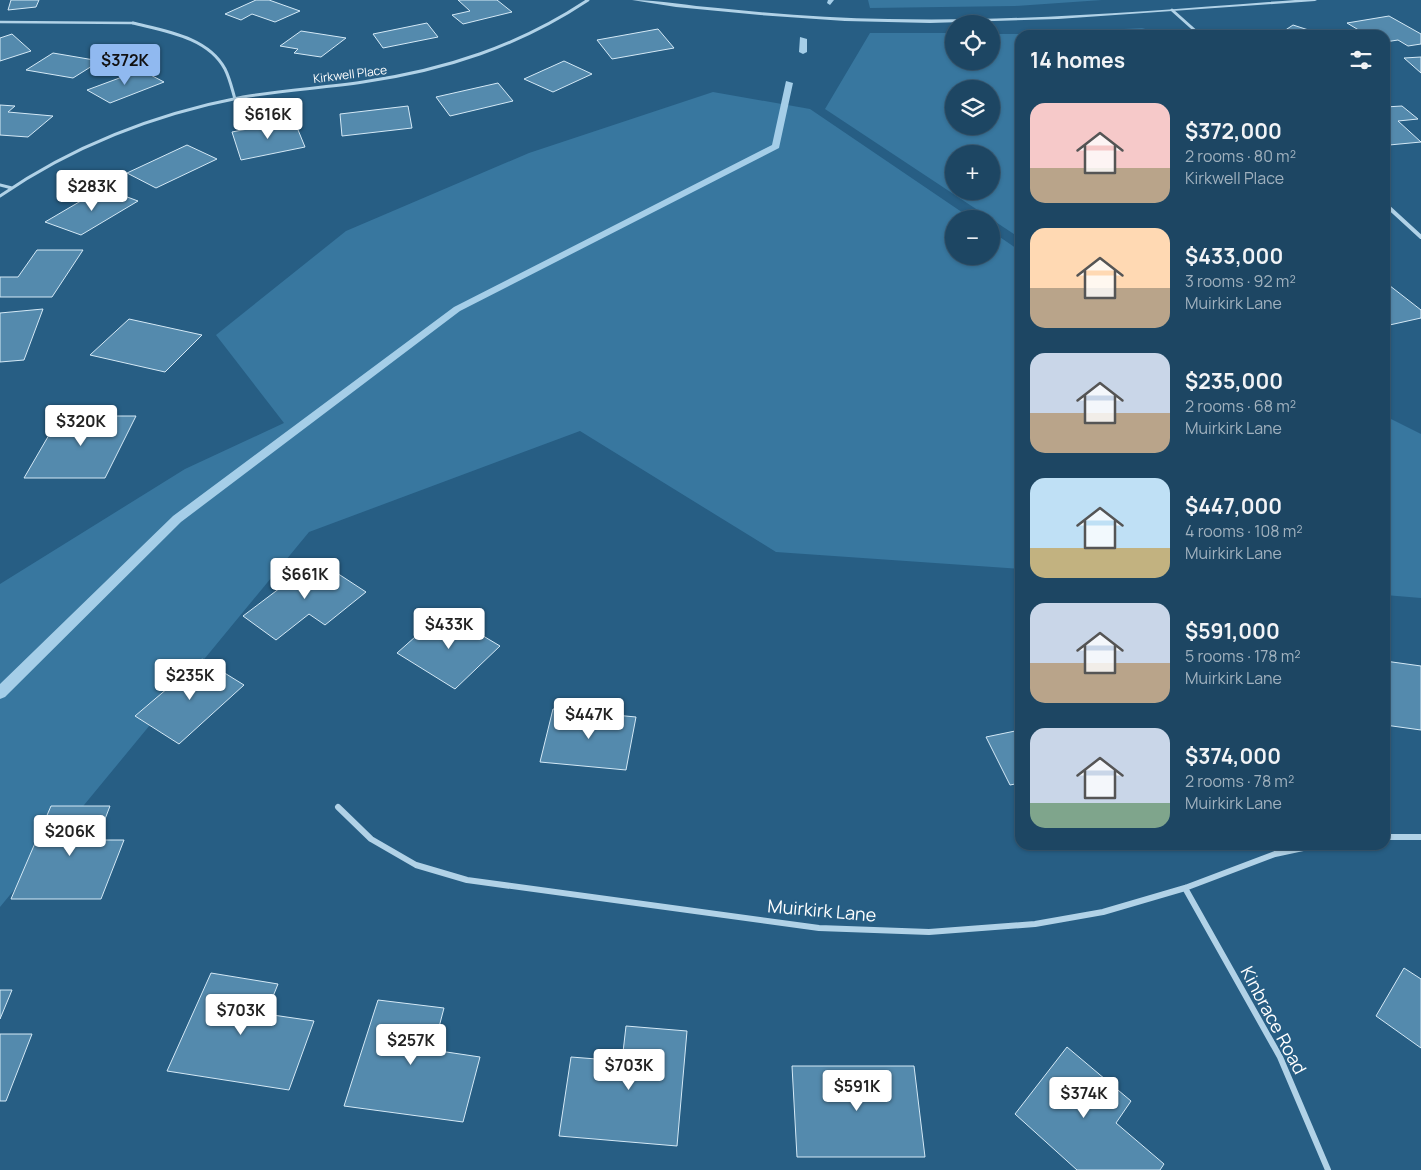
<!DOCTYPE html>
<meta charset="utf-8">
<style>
:root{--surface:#1d4663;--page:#254d69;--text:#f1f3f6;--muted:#a0b1be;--line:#3b5e78;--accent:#90b9f0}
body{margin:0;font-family:Manrope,sans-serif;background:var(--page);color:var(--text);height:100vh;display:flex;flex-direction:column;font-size:19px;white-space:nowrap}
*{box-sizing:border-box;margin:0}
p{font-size:16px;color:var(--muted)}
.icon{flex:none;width:28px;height:28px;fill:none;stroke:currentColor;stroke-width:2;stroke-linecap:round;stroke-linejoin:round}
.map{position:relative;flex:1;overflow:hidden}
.side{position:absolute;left:1015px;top:30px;width:375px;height:820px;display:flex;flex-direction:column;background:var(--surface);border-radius:15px;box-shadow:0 1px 4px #0004,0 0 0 1px var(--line)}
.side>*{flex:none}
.tools{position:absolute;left:945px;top:15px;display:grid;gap:10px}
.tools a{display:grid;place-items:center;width:55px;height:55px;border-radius:50%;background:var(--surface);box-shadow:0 1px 4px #0004,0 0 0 1px var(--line);font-size:25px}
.price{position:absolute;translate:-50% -42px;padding:0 11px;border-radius:5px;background:#fff;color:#222;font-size:16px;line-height:32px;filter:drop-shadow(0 1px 2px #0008)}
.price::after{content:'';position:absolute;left:50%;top:30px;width:15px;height:11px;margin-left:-8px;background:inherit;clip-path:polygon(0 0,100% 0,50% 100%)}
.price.active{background:var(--accent);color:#111}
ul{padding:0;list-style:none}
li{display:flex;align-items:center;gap:15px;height:125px;padding:0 15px}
li span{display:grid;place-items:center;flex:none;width:140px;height:100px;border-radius:15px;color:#555}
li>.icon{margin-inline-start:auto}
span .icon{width:60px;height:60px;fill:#fffc;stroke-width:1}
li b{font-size:21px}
h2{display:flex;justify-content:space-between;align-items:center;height:60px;padding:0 15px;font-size:21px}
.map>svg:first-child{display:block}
.green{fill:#38779f;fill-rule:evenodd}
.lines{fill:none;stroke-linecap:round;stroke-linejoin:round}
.stream{fill:#a5cee8;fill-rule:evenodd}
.building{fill:#548aad;stroke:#d4e9f6}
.service{stroke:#b1d2e7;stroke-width:2.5}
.minor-far2{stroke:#b1d2e7;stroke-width:3}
.minor-far1{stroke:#b1d2e7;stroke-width:4}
.minor{stroke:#b1d2e7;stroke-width:6}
.tertiary{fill:#b1d2e7;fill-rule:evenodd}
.labels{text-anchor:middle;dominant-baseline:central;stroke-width:4;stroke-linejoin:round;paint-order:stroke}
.far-street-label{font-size:12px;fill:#fff;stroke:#275e84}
.near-street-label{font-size:18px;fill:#fff;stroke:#275e84}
</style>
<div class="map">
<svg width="1421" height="1170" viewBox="0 0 1421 1170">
<rect width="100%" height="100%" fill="#275e84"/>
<path class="green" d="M868,0H1102L1015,6L870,8Z
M1142,28L1166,35H1020V238L825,109L870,33H954V61H991V34H1033ZM954,89H991V126H954ZM954,154H991V191H954Z
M713,92L810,109L972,219H954V256H991V231L1020,251V569L776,552L580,431L309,532L0,907V584L185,469L284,423L216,335L346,231L529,153Z
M1385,416L1421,434V598L1385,595Z"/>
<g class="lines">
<path class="stream" d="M828,0H834L830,5L827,3Z
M800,37L807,39V52L803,54L799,52Z
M786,81L793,83L779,148L460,311L181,522L5,697L0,699V684L173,516L454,307L772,145Z"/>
</g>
<path class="building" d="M11,0H39L36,7L8,10Z
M256,0H269L300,11L275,22L252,14L241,20L225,14Z
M458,0H497L512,12L463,24L452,15L470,11Z
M1389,16L1421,34V44L1408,46L1398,40L1385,42V35H1367L1347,23Z
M427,23L438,37L383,48L373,34Z
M1293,25L1324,35H1278Z
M658,29L674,48L612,59L597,40Z
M301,31L346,38L321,57L294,53L298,49L280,46Z
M12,34L31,51L0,61V38Z
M53,53L100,61L73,78L26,70Z
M1421,57V73L1404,58Z
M564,61L592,74L553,92L524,79Z
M141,70L164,82L110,103L87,90Z
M498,83L513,101L450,116L436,97Z
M0,105L15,106L8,112L53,116L28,137L0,135Z
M408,106L412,128L342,136L340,114Z
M1402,106L1418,119L1398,121L1421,142L1389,145L1385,142V107Z
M294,120L305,147L241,160L232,132Z
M187,145L217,159L156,188L127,173Z
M103,188L138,201L81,235L45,222Z
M37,250H83L52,297H0V277H18Z
M1385,282L1421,310V318L1385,326Z
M43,309L24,360L0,362V313Z
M129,319L202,335L165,372L90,355Z
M60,416H136L105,478H24Z
M317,560L366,592L325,625L309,614L276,640L243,616Z
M443,612L500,646L455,689L397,653Z
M202,659L244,685L179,744L135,716Z
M1385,661L1421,666V730L1385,725Z
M553,709L636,717L626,770L540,762Z
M1020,730V783L1010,785L986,737Z
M51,806H110L97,840H124L101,899H11Z
M1404,968L1421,979V1048L1376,1016Z
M211,973L278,984L266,1014L314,1021L289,1090L167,1071Z
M0,990H12L0,1019Z
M378,1000L444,1008L433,1050L480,1057L463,1122L344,1106Z
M626,1026L687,1031L677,1146L559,1136L571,1057L622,1061Z
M0,1034H32L6,1101H0Z
M1067,1047L1131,1101L1116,1123L1164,1164L1160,1170H1077L1015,1114Z
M792,1066H914L925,1157H797Z"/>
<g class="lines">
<path class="service" d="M0,22L133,23"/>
<path class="minor-far2" d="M1172,10L1200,35
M133,23C165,31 208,37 225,69C230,79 232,89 235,99
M0,185L12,188
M0,196C74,145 155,114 243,97C283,90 323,88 363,82C445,70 519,46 588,0"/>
<path class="minor-far1" d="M1385,204L1421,237"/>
<path class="minor" d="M338,807L371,839L416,865L467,880L819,928L929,932L1035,924L1103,912L1185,888L1275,854L1317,845
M1385,837H1421
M1185,888L1280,1057L1328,1170"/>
<path class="tertiary" d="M632,0C660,0 689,6 718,8C774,14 831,18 888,19C1024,22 1160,10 1295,0H1317L1315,1L1058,19L930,23L845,21L760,15L676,7Z"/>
</g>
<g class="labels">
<g class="far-street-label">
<text transform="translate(350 74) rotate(-7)">Kirkwell Place</text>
</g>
<g class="near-street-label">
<text transform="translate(822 910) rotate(5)">Muirkirk Lane</text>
<text transform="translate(1274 1020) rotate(62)">Kinbrace Road</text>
</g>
</g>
</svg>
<div class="tools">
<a><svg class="icon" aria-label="locate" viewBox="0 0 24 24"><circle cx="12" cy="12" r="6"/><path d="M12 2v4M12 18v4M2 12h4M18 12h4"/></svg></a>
<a><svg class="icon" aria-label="layers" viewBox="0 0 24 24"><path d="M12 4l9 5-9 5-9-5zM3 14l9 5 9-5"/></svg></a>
<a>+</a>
<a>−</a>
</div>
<b class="price active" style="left:125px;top:86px">$372K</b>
<b class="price" style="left:268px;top:140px">$616K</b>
<b class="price" style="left:92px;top:212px">$283K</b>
<b class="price" style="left:81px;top:447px">$320K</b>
<b class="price" style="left:305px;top:600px">$661K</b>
<b class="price" style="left:449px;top:650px">$433K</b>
<b class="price" style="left:190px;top:701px">$235K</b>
<b class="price" style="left:589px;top:740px">$447K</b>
<b class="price" style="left:70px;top:857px">$206K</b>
<b class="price" style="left:241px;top:1036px">$703K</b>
<b class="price" style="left:411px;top:1066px">$257K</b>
<b class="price" style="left:629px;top:1091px">$703K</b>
<b class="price" style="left:857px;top:1112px">$591K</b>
<b class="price" style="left:1084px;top:1119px">$374K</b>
<section class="side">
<h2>14 homes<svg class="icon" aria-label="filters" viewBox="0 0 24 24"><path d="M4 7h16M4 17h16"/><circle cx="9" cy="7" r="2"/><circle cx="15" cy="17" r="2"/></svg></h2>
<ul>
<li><span style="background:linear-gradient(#f6c9c9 65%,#b9a48a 0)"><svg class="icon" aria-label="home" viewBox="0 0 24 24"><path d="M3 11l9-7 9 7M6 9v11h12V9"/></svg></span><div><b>$372,000</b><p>2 rooms · 80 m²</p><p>Kirkwell Place</p></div></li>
<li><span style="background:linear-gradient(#ffd9b3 60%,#b9a48a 0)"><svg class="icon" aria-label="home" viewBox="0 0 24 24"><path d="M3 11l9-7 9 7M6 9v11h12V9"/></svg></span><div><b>$433,000</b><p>3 rooms · 92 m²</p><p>Muirkirk Lane</p></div></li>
<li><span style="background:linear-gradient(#c9d6e8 60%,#b9a48a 0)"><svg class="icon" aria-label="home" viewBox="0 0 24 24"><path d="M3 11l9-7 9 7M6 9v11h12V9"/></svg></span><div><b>$235,000</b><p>2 rooms · 68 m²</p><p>Muirkirk Lane</p></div></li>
<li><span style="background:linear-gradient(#bfe0f5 70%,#c2b280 0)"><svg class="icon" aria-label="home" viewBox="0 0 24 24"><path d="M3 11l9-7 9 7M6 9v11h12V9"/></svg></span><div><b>$447,000</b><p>4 rooms · 108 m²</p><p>Muirkirk Lane</p></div></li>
<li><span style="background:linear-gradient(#c9d6e8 60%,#b9a48a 0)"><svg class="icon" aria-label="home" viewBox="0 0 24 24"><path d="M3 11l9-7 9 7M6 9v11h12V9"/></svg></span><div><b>$591,000</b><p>5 rooms · 178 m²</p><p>Muirkirk Lane</p></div></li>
<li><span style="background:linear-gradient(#c9d6e8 75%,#7fa58c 0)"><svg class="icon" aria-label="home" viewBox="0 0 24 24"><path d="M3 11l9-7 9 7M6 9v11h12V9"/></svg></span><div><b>$374,000</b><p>2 rooms · 78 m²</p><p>Muirkirk Lane</p></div></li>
</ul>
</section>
</div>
